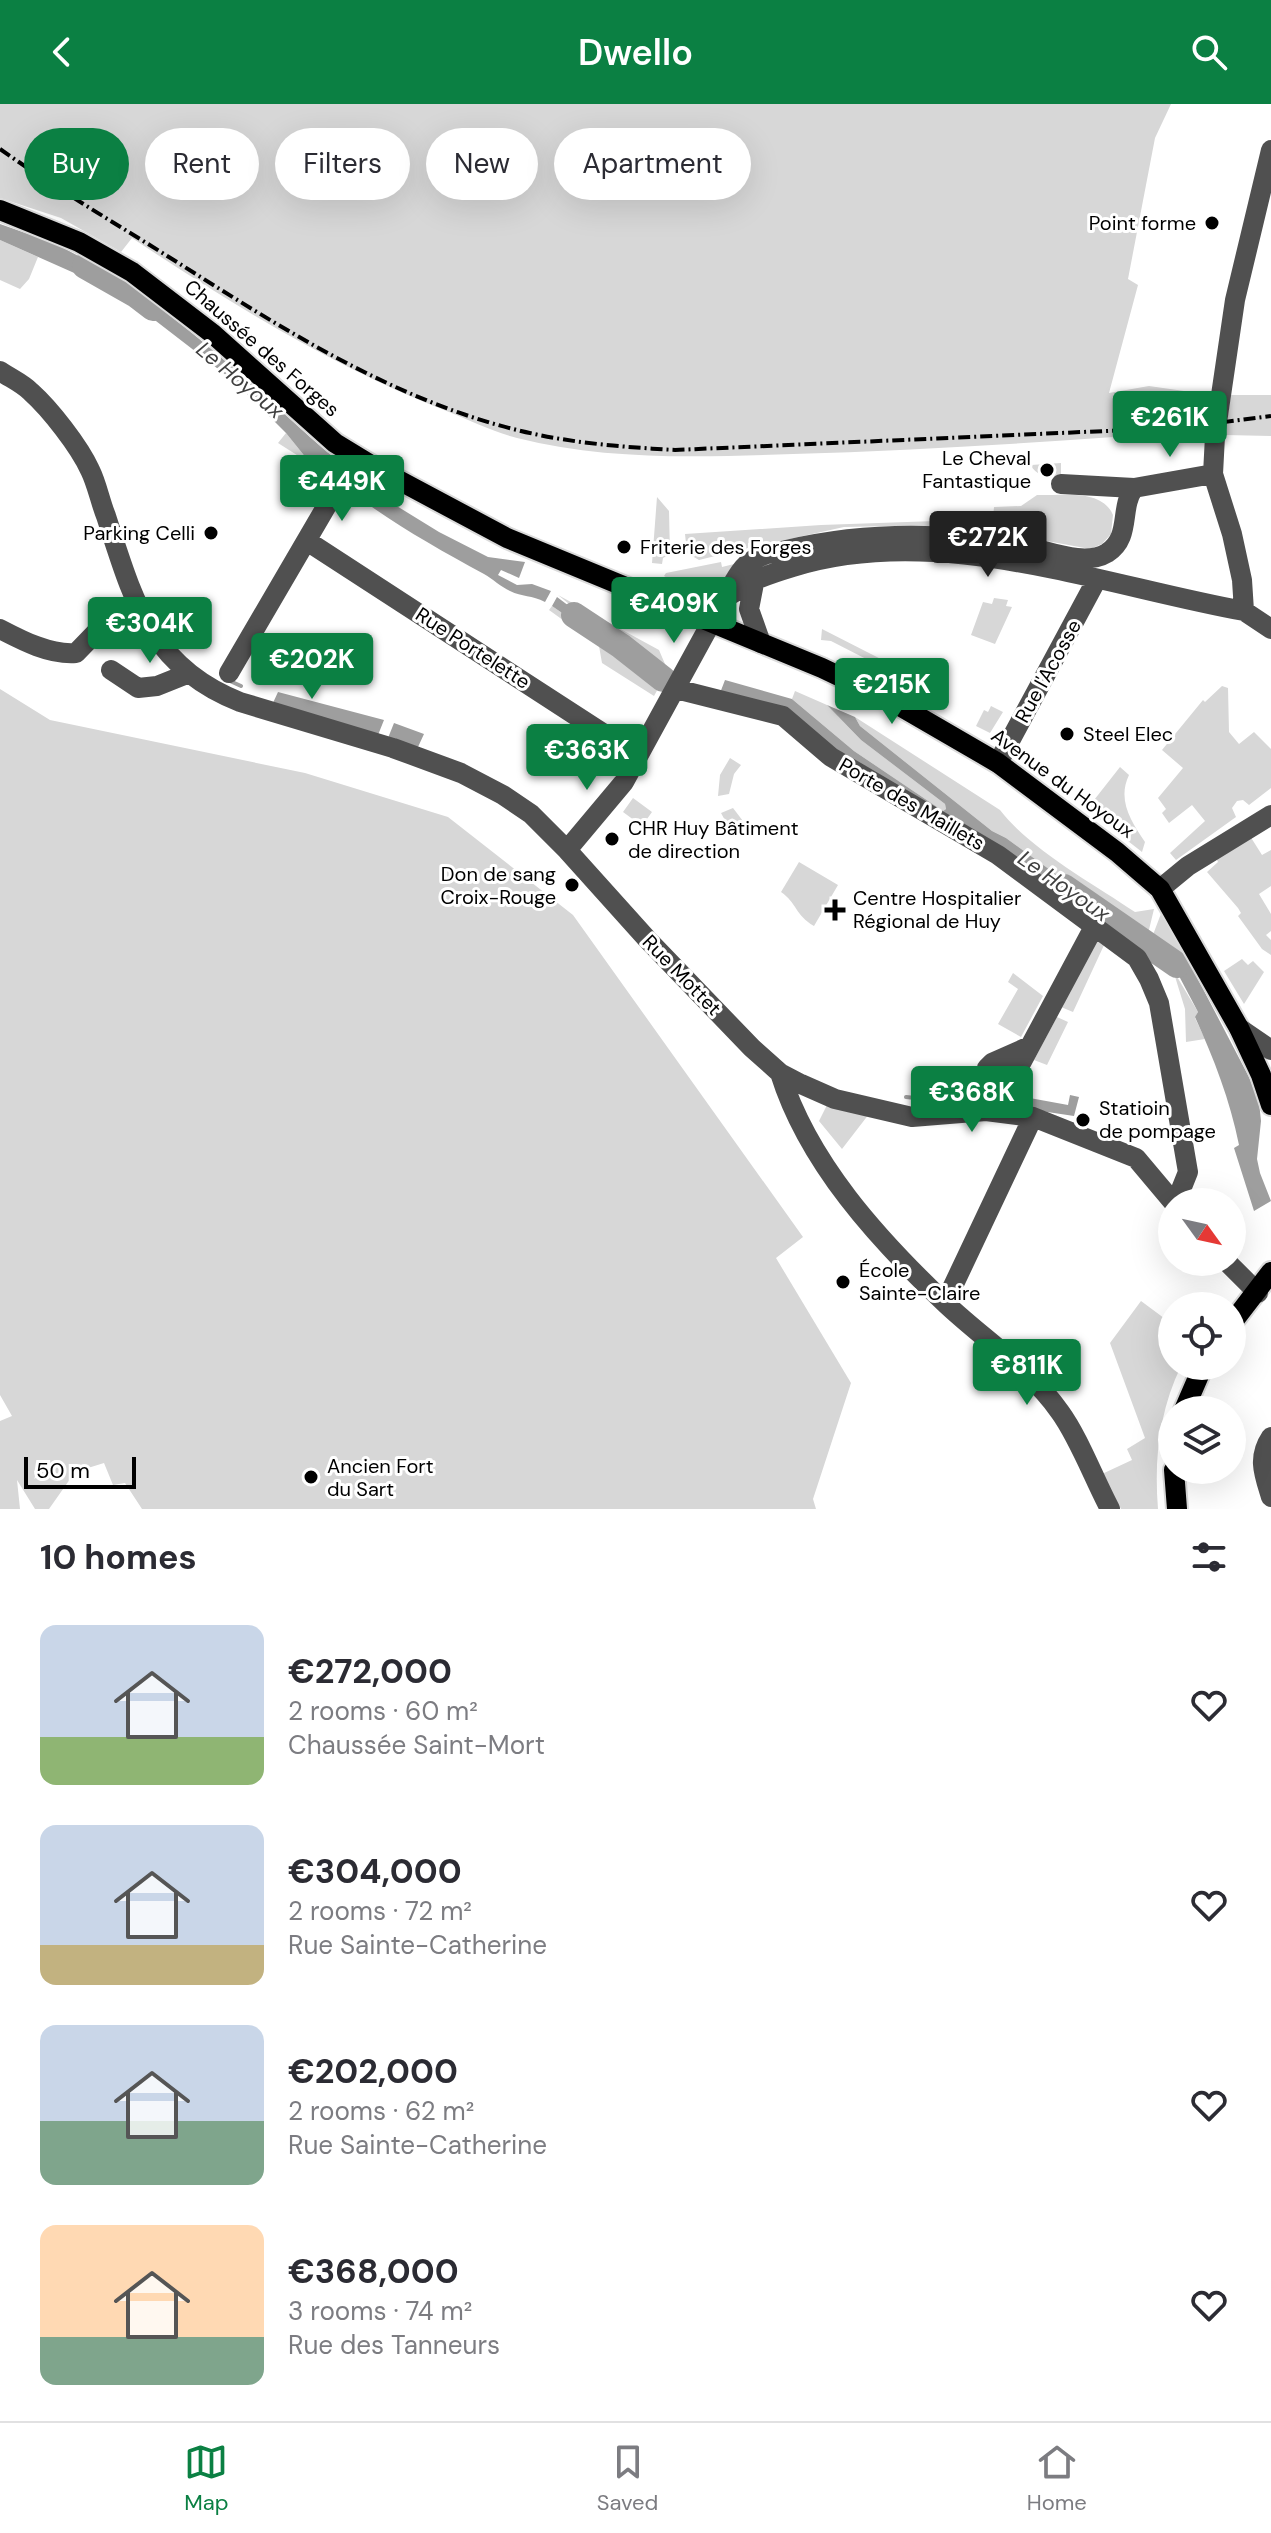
<!DOCTYPE html>
<meta charset="utf-8">
<style>
:root{--surface:#fff;--page:#f7f7f7;--text:#2b2b33;--muted:#7c7c81;--line:#e1e1e2;--accent:#0b8043}
body{margin:0;font-family:"DM Sans",sans-serif;background:var(--page);color:var(--text);height:100vh;display:flex;flex-direction:column;font-size:30px;white-space:nowrap}
*{box-sizing:border-box;margin:0}
p{font-size:26px;color:var(--muted)}
.icon{flex:none;width:44px;height:44px;fill:none;stroke:currentColor;stroke-width:2;stroke-linecap:round;stroke-linejoin:round}
.map{position:relative;height:1405px;overflow:hidden}
.panel{display:flex;flex-direction:column;background:var(--surface);flex:1}
.panel>*{flex:none}
.top-card{position:absolute;left:24px;top:24px;width:800px;height:72px;display:flex;gap:16px}
.needle{width:52px;rotate:123deg}
.buttons{position:absolute;left:1158px;top:1084px;display:grid;gap:16px}
.buttons a{display:grid;place-items:center;width:88px;height:88px;border-radius:50%;background:var(--surface);box-shadow:0 8px 32px #0002;font-size:40px}
.scale{position:absolute;left:24px;bottom:20px;width:112px;box-sizing:border-box;padding-left:8px;border:4px solid #000;border-top:0;font-size:22px;line-height:28px;white-space:nowrap;color:#000;-webkit-text-stroke:6px #fff;paint-order:stroke}
.price{position:absolute;translate:-50% -68px;padding:0 18px;border-radius:8px;background:var(--accent);color:#fff;font-size:26px;line-height:52px;filter:drop-shadow(0 2px 4px #0008)}
.price::after{content:'';position:absolute;left:50%;top:48px;width:24px;height:18px;margin-left:-12px;background:inherit;clip-path:polygon(0 0,100% 0,50% 100%)}
.price.current{background:#222;color:#fff}
ul{padding:0;list-style:none}
li{display:flex;align-items:center;gap:24px;height:200px;padding:0 40px}
li span{display:grid;place-items:center;flex:none;width:224px;height:160px;border-radius:16px;color:#555}
li>.icon{margin-inline-start:auto}
span .icon{width:96px;height:96px;fill:#fffc;stroke-width:1}
li b{font-size:34px}
h2{display:flex;justify-content:space-between;align-items:center;height:96px;padding:0 40px;font-size:34px}
.tag{padding:0 28px;border-radius:36px;background:var(--surface);box-shadow:0 8px 32px #0002;font-size:28px;line-height:72px}
.tag.current{background:var(--accent);color:#fff}
header{display:flex;justify-content:space-between;align-items:center;height:104px;padding:0 40px;background:var(--accent);color:#fff;font-size:36px;font-weight:600}
.tabs{display:flex;justify-content:space-around;align-items:center;height:112px;border-top:2px solid var(--line);background:var(--surface);font-size:22px;color:var(--muted)}
.tabs a{display:grid;justify-items:center;gap:4px}
.tabs .current{color:var(--accent)}
.map>svg:first-child{display:block}
.green{fill:#d7d7d7}
.water{fill:#9e9e9e}
.lines{fill:none;stroke-linecap:round;stroke-linejoin:round}
.stream{stroke:#9e9e9e;stroke-width:4}
.river{stroke:#9e9e9e;stroke-width:26}
.major-casing{stroke:#dbdbdb;stroke-width:24}
.minor{stroke:#505050;stroke-width:20}
.major{stroke:#000;stroke-width:20}
.rail{stroke:#000;stroke-width:4;stroke-dasharray:12 4 2 4;stroke-linecap:butt}
.poi-dot{fill:#000;stroke:#fff;stroke-width:3}
.labels{text-anchor:middle;dominant-baseline:central;stroke-width:6;stroke-linejoin:round;paint-order:stroke}
.poi-label{font-size:20px;fill:#000;stroke:#fff;text-anchor:start}
.street-label{font-size:20px;fill:#000;stroke:#fff}
.water-label{font-size:22px;font-style:italic;fill:#3f3f3f;stroke:#fff}
</style>
<header><svg class="icon" aria-label="back" viewBox="0 0 24 24"><path d="M15 5l-7 7 7 7"/></svg>Dwello<svg class="icon" aria-label="search" viewBox="0 0 24 24"><circle cx="10" cy="10" r="6"/><path d="M15 15l6 6"/></svg></header>
<div class="map">
<svg width="1271" height="1405" viewBox="0 0 1271 1405">
<rect width="100%" height="100%" fill="#fff"/>
<path class="green" d="M0,0H1171L1155,34L1128,175L1138,181L1109,289L1149,282L1212,291L1204,326C1067,337 930,346 793,350C701,353 608,357 517,334C494,328 471,317 449,308C335,264 233,201 132,134L121,148L61,114L0,94Z
M0,136L38,153L29,175L20,185L0,176Z
M1231,291H1271V332L1225,331Z
M286,329L311,360L278,339Z
M1061,359V372C1049,372 1036,373 1031,361Z
M1037,391C1061,392 1102,384 1113,411L1111,430L1102,440L1090,445L1020,432L895,422L844,423L758,442L756,438L748,439V444L699,456L687,449L685,430L821,421L993,415L994,403L1021,402Z
M657,393L669,407L670,450L663,454L662,460L652,459Z
M721,458L722,463L734,460C713,496 696,490 664,472L666,469Z
M558,491L659,546L668,567L654,592L602,559L599,542L549,506L552,502L591,529L602,530L601,526Z
M994,494L1008,496L1006,502L1012,503L995,540L971,531L983,498L992,500Z
M822,525L918,574L915,580L831,537L821,536Z
M1222,582L1228,584L1229,628L1239,640L1254,628L1271,645V684L1249,701L1243,696L1237,697L1232,704L1236,713L1176,756L1170,749L1205,717L1192,701L1169,719L1162,709L1166,705L1158,694L1183,664L1162,646L1203,596L1205,598Z
M0,585L50,616L305,669L448,713L573,811L803,1133L776,1154L851,1279L813,1395L816,1405H142L125,1379L113,1381L104,1359L75,1368L49,1405H35L17,1376L20,1405H0V1317L12,1312L0,1291Z
M795,587L827,601L861,636L945,700L946,705L943,707L854,647L792,595Z
M991,602L1003,608L990,629L976,622L984,606L988,608Z
M855,613L1000,706C1031,746 1092,779 1135,808L1154,805L1147,834L1131,824L1127,827L1126,833L1091,808L1093,797L1006,734L992,727L860,622Z
M730,654L741,661L734,670L729,690L718,692L720,671Z
M1120,663L1129,671C1117,696 1131,717 1145,738L1142,748L1087,705Z
M633,694L652,708L642,722L623,708Z
M733,704L746,721L740,731L727,720L721,709Z
M1250,732L1262,751L1271,746V782L1259,790L1271,810V827L1266,831L1271,836V851L1262,845L1238,812L1241,809L1238,804L1207,768L1218,758L1216,754Z
M799,758L838,781L814,822C795,811 797,799 781,788Z
M1162,807L1190,860L1151,836Z
M1101,836L1105,839L1073,908L1061,903L1096,838Z
M1242,855L1248,861L1253,857L1264,868L1244,900L1224,867Z
M1173,866L1198,908L1195,914L1205,935L1186,938L1185,905Z
M1013,869L1043,892L1021,933L998,920L1018,885L1008,878Z
M1057,913L1068,918L1047,961L1034,956Z
M828,999L869,1010L842,1045L819,1017Z
M1141,1197L1172,1220V1262H1181C1159,1308 1154,1355 1158,1405H1121L1102,1370L1132,1356L1127,1345L1145,1334L1110,1239Z"/>
<path class="water" d="M0,120L54,139L118,173L108,184L0,136Z
M128,180C170,210 210,243 248,277C281,306 311,336 346,363L337,377L311,360L286,329L235,278L121,190Z
M351,366L374,388L439,428L488,453L525,458L519,474L501,466L498,471L517,481L532,480L551,487L545,498C532,491 522,493 510,487C501,483 493,475 484,470C434,443 387,416 342,381Z
M557,493L601,526L602,530L591,529L552,502Z
M725,576L792,595L854,647L943,707L946,705L945,700L861,636L827,601L855,613L860,622L992,727L1006,734L1093,797L1091,808L870,669L720,589Z
M278,588L384,616L378,631L272,601Z
M394,619L424,630L418,643L388,634Z
M1151,836L1190,860L1249,973L1259,998L1261,1017L1257,1055L1260,1069L1271,1097L1254,1107L1234,1044L1239,1041C1230,996 1214,955 1195,913L1198,908L1179,872L1147,848Z
M953,976L968,979L970,987L997,992L1003,989L1068,1001L1070,991L1079,993L1074,1012L1001,1001L920,1006L922,987Z"/>
<g class="lines">
<path class="stream" d="M230,577L241,582
M906,993L925,995"/>
<path class="river" d="M85,162L136,191L153,204
M574,511L621,542L663,575
M1064,783L1177,861"/>
<defs>
<path id="major" d="M0,106L79,138L132,168L213,230L335,339L376,364L507,434L822,564L893,598L998,659L1117,748L1160,785L1239,924L1261,971L1271,1001
M1232,1219L1271,1168
M1184,1306L1203,1262
M1174,1366L1177,1405"/>
</defs>
<use href="#major" class="major-casing"/>
<path class="minor" d="M0,267C10,274 22,279 31,288C50,305 79,342 90,366C97,380 100,397 106,412C133,495 150,563 240,598L393,644L461,669L503,691L531,710L567,746L647,835L752,944L780,969L801,980L835,995L912,1013L986,1007L1033,1013L1136,1054L1173,1098
M1061,380L1134,384L1213,370
M307,437L638,652
M755,474L749,505L761,539
M732,490C751,476 770,470 793,463C937,418 1101,481 1244,507L1271,525
M1244,507L1242,476L1232,430L1213,370L1215,332L1235,196L1271,46
M0,525C23,537 50,551 76,549L108,516L134,499
M111,566L138,584L157,582L187,570
M229,569L340,379
M676,585L783,612L831,653L998,751L1137,854L1149,875L1159,899L1188,1068L1176,1098
M998,659L1097,475
M567,746L624,678L729,486C734,478 739,467 746,461C757,451 772,449 786,446C863,428 945,428 1023,442C1047,446 1084,463 1107,449C1132,433 1119,404 1134,384
M1160,785L1188,762L1271,711
M1239,924L1271,946
M1030,942L992,959L987,964L986,971C991,979 996,982 1006,982L1012,976L1095,821
M780,969C808,1059 878,1135 945,1199C983,1235 1030,1265 1060,1308C1079,1334 1094,1375 1110,1405
M1227,1158L1258,1189
M945,1199L1033,1013
M1271,1333C1257,1354 1264,1370 1271,1393"/>
<use href="#major" class="major"/>
<path class="rail" d="M0,45C58,86 120,122 180,160C286,227 395,296 517,326C569,339 622,343 675,346L1128,326L1217,319L1271,312"/>
</g>
<g class="poi-dot">
<circle cx="1212" cy="119" r="8"/>
<circle cx="1047" cy="366" r="8"/>
<circle cx="211" cy="429" r="8"/>
<circle cx="624" cy="443" r="8"/>
<circle cx="1067" cy="630" r="8"/>
<circle cx="612" cy="735" r="8"/>
<circle cx="572" cy="781" r="8"/>
<path d="M831 794h8v8h8v8h-8v8h-8v-8h-8v-8h8z"/>
<circle cx="1083" cy="1016" r="8"/>
<circle cx="843" cy="1178" r="8"/>
<circle cx="311" cy="1373" r="8"/>
</g>
<g class="labels">
<g class="poi-label">
<text x="1196" y="119" text-anchor="end">Point forme</text>
<text x="1031" y="354" text-anchor="end">Le Cheval<tspan x="1031" dy="23">Fantastique</tspan></text>
<text x="195" y="429" text-anchor="end">Parking Celli</text>
<text x="640" y="443">Friterie des Forges</text>
<text x="1083" y="630">Steel Elec</text>
<text x="628" y="724">CHR Huy Bâtiment<tspan x="628" dy="23">de direction</tspan></text>
<text x="556" y="770" text-anchor="end">Don de sang<tspan x="556" dy="23">Croix-Rouge</tspan></text>
<text x="853" y="794">Centre Hospitalier<tspan x="853" dy="23">Régional de Huy</tspan></text>
<text x="1099" y="1004">Statioin<tspan x="1099" dy="23">de pompage</tspan></text>
<text x="859" y="1166">École<tspan x="859" dy="23">Sainte-Claire</tspan></text>
<text x="327" y="1362">Ancien Fort<tspan x="327" dy="23">du Sart</tspan></text>
</g>
<g class="street-label">
<text transform="translate(262 244) rotate(41)">Chaussée des Forges</text>
<text transform="translate(473 544) rotate(33)">Rue Portelette</text>
<text transform="translate(1048 567) rotate(-61)">Rue l'Acosse</text>
<text transform="translate(1063 679) rotate(36)">Avenue du Hoyoux</text>
<text transform="translate(912 700) rotate(30)">Porte des Maillets</text>
<text transform="translate(682 871) rotate(46)">Rue Mottet</text>
</g>
<g class="water-label">
<text transform="translate(240 276) rotate(40)">Le Hoyoux</text>
<text transform="translate(1064 782) rotate(35)">Le Hoyoux</text>
</g>
</g>
</svg>
<div class="buttons">
<a><svg class="needle" viewBox="-14 -14 28 28"><path d="M0-13l5 13h-10z" fill="#e53935"/><path d="M0 13l5-13h-10z" fill="#7c7c81"/></svg></a>
<a><svg class="icon" aria-label="locate" viewBox="0 0 24 24"><circle cx="12" cy="12" r="6"/><path d="M12 2v4M12 18v4M2 12h4M18 12h4"/></svg></a>
<a><svg class="icon" aria-label="layers" viewBox="0 0 24 24"><path d="M12 4l9 5-9 5-9-5zM3 14l9 5 9-5"/></svg></a>
</div>
<div class="scale">50 m</div>
<b class="price" style="left:1170px;top:355px">€261K</b>
<b class="price" style="left:342px;top:419px">€449K</b>
<b class="price current" style="left:988px;top:475px">€272K</b>
<b class="price" style="left:674px;top:541px">€409K</b>
<b class="price" style="left:150px;top:561px">€304K</b>
<b class="price" style="left:312px;top:597px">€202K</b>
<b class="price" style="left:892px;top:622px">€215K</b>
<b class="price" style="left:587px;top:688px">€363K</b>
<b class="price" style="left:972px;top:1030px">€368K</b>
<b class="price" style="left:1027px;top:1303px">€811K</b>
<div class="top-card">
<a class="tag current">Buy</a>
<a class="tag">Rent</a>
<a class="tag">Filters</a>
<a class="tag">New</a>
<a class="tag">Apartment</a>
</div>
</div>
<section class="panel">
<h2>10 homes<svg class="icon" aria-label="filters" viewBox="0 0 24 24"><path d="M4 7h16M4 17h16"/><circle cx="9" cy="7" r="2"/><circle cx="15" cy="17" r="2"/></svg></h2>
<ul>
<li><span style="background:linear-gradient(#c9d6e8 70%,#8fb573 0)"><svg class="icon" aria-label="home" viewBox="0 0 24 24"><path d="M3 11l9-7 9 7M6 9v11h12V9"/></svg></span><div><b>€272,000</b><p>2 rooms · 60 m²</p><p>Chaussée Saint-Mort</p></div><svg class="icon" aria-label="heart" viewBox="0 0 24 24"><path d="M12 20l-8-8c-3-5 5-10 8-4 3-6 11-1 8 4z"/></svg></li>
<li><span style="background:linear-gradient(#c9d6e8 75%,#c2b280 0)"><svg class="icon" aria-label="home" viewBox="0 0 24 24"><path d="M3 11l9-7 9 7M6 9v11h12V9"/></svg></span><div><b>€304,000</b><p>2 rooms · 72 m²</p><p>Rue Sainte-Catherine</p></div><svg class="icon" aria-label="heart" viewBox="0 0 24 24"><path d="M12 20l-8-8c-3-5 5-10 8-4 3-6 11-1 8 4z"/></svg></li>
<li><span style="background:linear-gradient(#c9d6e8 60%,#7fa58c 0)"><svg class="icon" aria-label="home" viewBox="0 0 24 24"><path d="M3 11l9-7 9 7M6 9v11h12V9"/></svg></span><div><b>€202,000</b><p>2 rooms · 62 m²</p><p>Rue Sainte-Catherine</p></div><svg class="icon" aria-label="heart" viewBox="0 0 24 24"><path d="M12 20l-8-8c-3-5 5-10 8-4 3-6 11-1 8 4z"/></svg></li>
<li><span style="background:linear-gradient(#ffd9b3 70%,#7fa58c 0)"><svg class="icon" aria-label="home" viewBox="0 0 24 24"><path d="M3 11l9-7 9 7M6 9v11h12V9"/></svg></span><div><b>€368,000</b><p>3 rooms · 74 m²</p><p>Rue des Tanneurs</p></div><svg class="icon" aria-label="heart" viewBox="0 0 24 24"><path d="M12 20l-8-8c-3-5 5-10 8-4 3-6 11-1 8 4z"/></svg></li>
</ul>
</section>
<nav class="tabs">
<a class="current"><svg class="icon" aria-label="map" viewBox="0 0 24 24"><path d="M3 6l6-2 6 2 6-2v14l-6 2-6-2-6 2zM9 4v14M15 6v14"/></svg>Map</a>
<a><svg class="icon" aria-label="saved" viewBox="0 0 24 24"><path d="M7 4h10v16l-5-4-5 4z"/></svg>Saved</a>
<a><svg class="icon" aria-label="home" viewBox="0 0 24 24"><path d="M3 11l9-7 9 7M6 9v11h12V9"/></svg>Home</a>
</nav>
